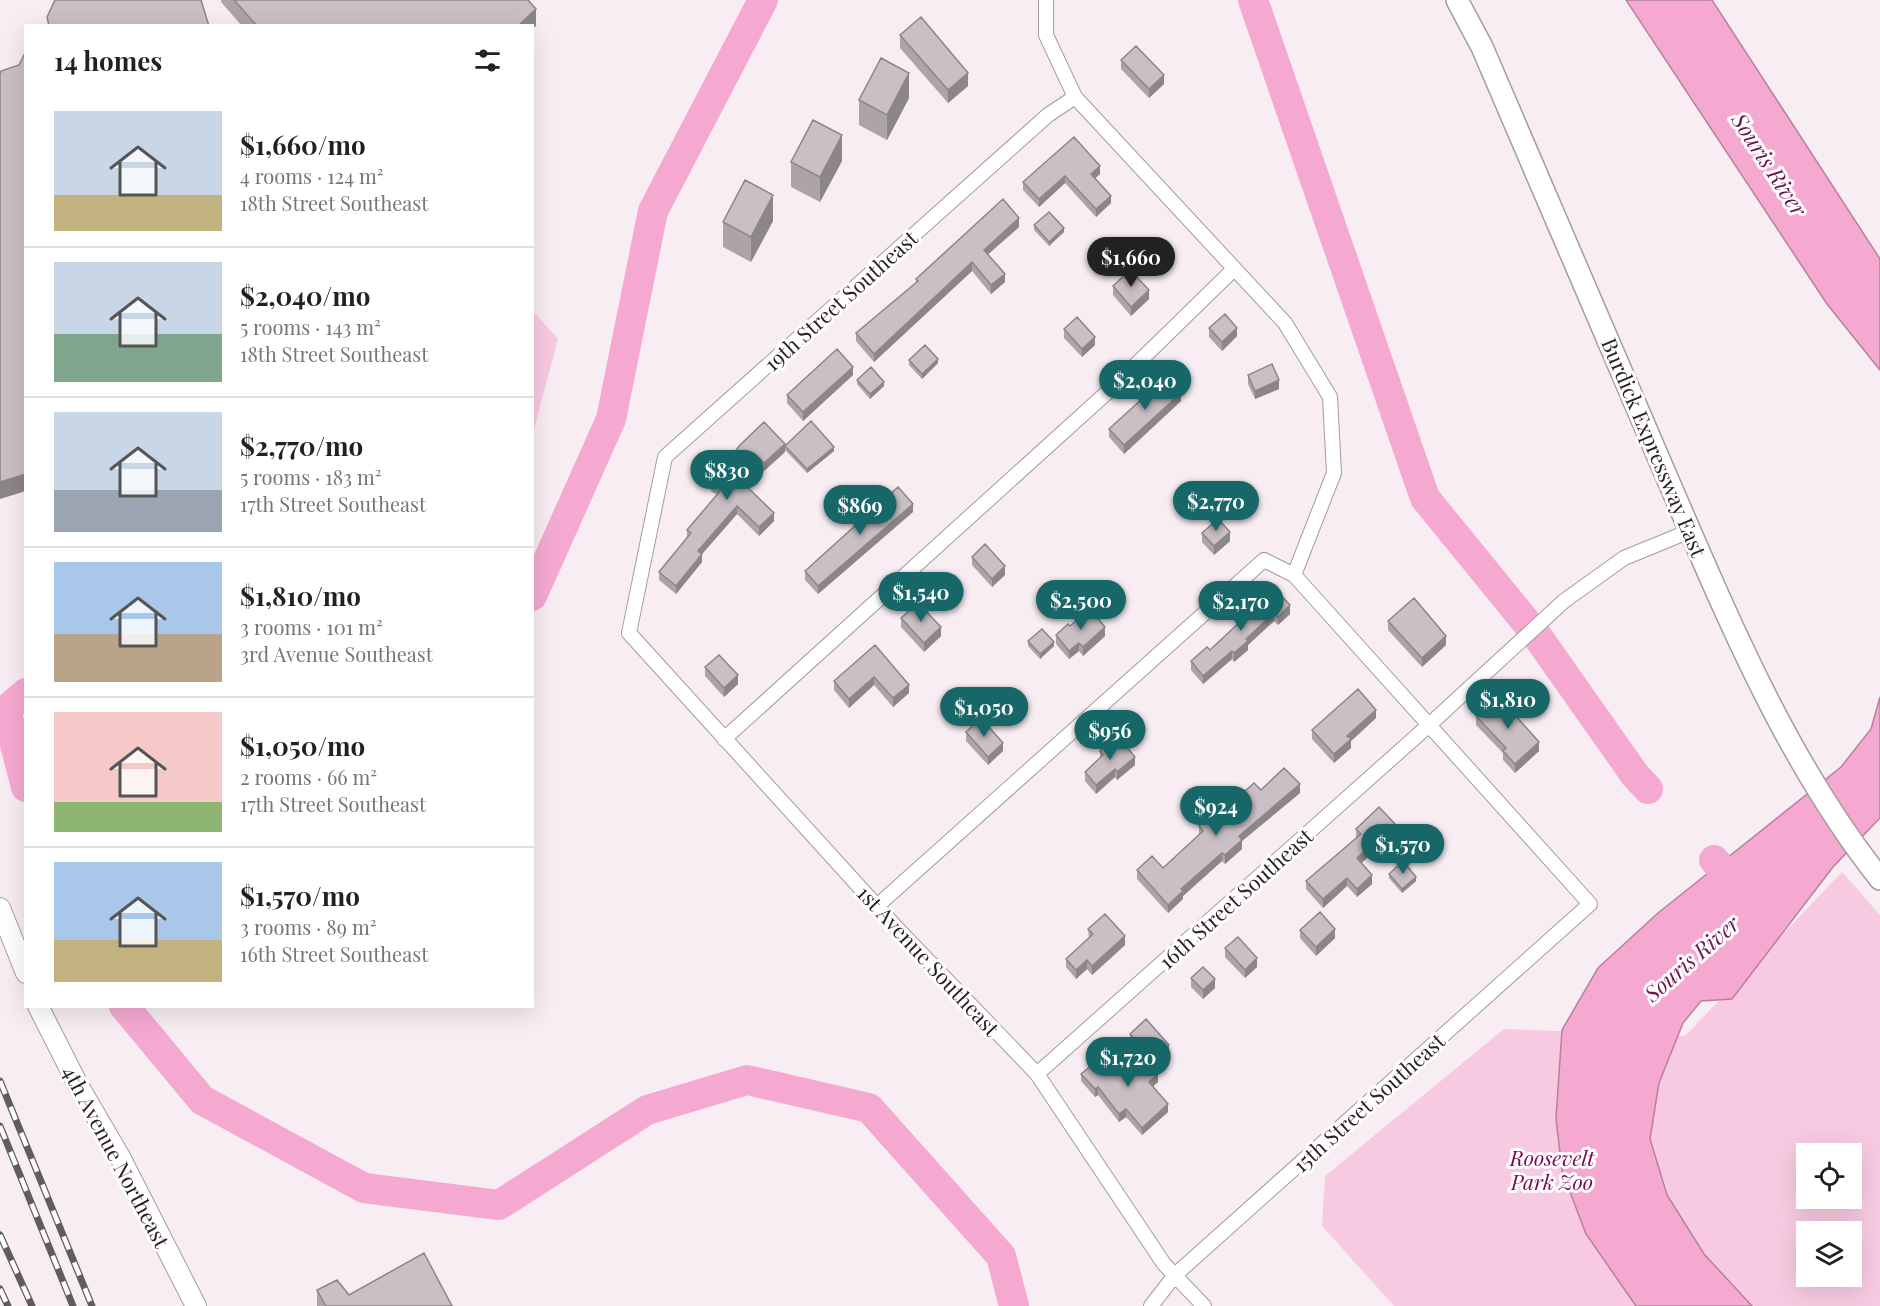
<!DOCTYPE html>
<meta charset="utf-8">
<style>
:root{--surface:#fff;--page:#f2f2f2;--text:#202124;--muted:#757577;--line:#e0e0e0;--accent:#186768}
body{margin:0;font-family:"Playfair Display",serif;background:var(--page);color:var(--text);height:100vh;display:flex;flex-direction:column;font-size:22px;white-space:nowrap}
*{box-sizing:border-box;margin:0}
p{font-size:20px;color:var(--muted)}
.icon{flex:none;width:33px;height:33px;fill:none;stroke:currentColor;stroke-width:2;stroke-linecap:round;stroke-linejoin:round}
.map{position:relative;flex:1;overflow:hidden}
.side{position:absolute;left:24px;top:24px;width:510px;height:984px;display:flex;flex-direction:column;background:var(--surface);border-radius:0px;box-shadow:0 6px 24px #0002}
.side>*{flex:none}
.fabs{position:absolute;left:1796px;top:1143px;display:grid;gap:12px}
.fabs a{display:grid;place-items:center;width:66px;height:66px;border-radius:0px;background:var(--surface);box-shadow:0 6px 24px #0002;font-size:30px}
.price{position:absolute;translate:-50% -51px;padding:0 14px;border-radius:21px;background:var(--accent);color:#fff;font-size:20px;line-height:39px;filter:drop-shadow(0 2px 3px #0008)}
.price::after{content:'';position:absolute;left:50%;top:36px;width:18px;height:14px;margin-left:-9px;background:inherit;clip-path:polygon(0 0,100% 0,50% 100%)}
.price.current{background:#222;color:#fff}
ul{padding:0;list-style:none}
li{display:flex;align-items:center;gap:18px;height:150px;padding:0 30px}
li+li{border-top:2px solid var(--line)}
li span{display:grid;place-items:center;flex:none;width:168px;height:120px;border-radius:0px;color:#555}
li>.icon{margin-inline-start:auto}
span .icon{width:72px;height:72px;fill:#fffc;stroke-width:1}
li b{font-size:26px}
h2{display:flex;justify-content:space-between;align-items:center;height:72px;padding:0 30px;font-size:26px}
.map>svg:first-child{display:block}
.green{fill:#f8cae1;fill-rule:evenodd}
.water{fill:#f5a9d1;stroke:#b7819d;stroke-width:1.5}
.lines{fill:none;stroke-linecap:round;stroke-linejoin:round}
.river{stroke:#f5a9d1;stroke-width:30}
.street-casing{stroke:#a59ba0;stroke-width:16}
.secondary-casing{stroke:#a59ba0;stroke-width:22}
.primary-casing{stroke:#a59ba0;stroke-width:24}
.street{stroke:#fff;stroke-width:14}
.secondary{stroke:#fff;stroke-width:20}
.primary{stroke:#fff;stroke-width:21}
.rail-casing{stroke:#615c5e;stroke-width:7}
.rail{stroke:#fffdfe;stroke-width:4.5;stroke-dasharray:14;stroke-linecap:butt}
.wall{fill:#ada4a9}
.shaded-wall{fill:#8d8689}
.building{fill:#c9bfc4;stroke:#8d8689;stroke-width:1.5}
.labels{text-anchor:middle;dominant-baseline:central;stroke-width:6;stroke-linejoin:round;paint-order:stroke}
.street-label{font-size:21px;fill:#262324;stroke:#fffdfe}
.park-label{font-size:21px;font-style:italic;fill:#790853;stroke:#fffdfe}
.water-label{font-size:22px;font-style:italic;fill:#69184a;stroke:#fffdfe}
</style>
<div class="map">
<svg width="1880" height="1306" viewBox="0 0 1880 1306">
<rect width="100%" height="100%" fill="#f7edf2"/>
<path class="green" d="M533,311L558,339L533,433Z
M1842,872L1880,915V1306H1394L1322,1226L1325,1176L1504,1029L1685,1036ZM1806,1154H1851V1198H1806ZM1806,1232H1851V1276H1806Z"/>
<path class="water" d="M1626,0H1712L1880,259V370L1827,304Z
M1880,697V818L1833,867L1732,999L1701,1001L1683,1023L1659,1083L1650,1139L1667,1195L1704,1254L1752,1306H1636L1586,1234L1562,1171L1556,1118L1562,1030L1598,968L1658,913L1841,767L1871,729Z"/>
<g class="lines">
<path class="river" d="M1253,0L1425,498L1535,633L1635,775L1648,789
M532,596L611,419L653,211L763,0
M26,693L6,710L26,787
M1714,860L1746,895
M124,1006L202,1100L364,1188L499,1205L647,1110L747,1080L869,1108L1001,1256L1014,1306"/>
<defs>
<path id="street" d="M1046,0V35L1075,97L1285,323L1330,397L1334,473L1294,575
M1075,97L1048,115L665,457L629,633L894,925L1037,1074L1164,1264L1204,1306
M724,739L1112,388L1234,269
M877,906L1264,560L1294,575L1590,904L1175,1275L1151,1306
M1037,1074L1428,726L1564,601L1624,558L1690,531"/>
<path id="secondary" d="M0,908L26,973
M38,1006L78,1085L120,1157L196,1306"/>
<path id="primary" d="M1457,0L1482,47C1545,193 1608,340 1671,487C1730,623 1787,761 1880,879"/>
</defs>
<use href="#street" class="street-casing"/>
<use href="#secondary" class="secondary-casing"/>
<use href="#primary" class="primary-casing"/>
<use href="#street" class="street"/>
<use href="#secondary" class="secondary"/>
<use href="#primary" class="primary"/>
<defs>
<path id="rail" d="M0,1081L92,1306
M0,1126L73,1306
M0,1235L32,1306
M0,1289L8,1306"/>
</defs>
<use href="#rail" class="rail-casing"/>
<use href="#rail" class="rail"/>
</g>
<path class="wall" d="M221,0H528L536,26H242L221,2Z
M900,35L968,86L948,103L900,48Z
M1121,60L1164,84L1149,98L1121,69Z
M909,98L887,140L859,125V100Z
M1074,137L1100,174L1095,178L1111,203L1096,217L1065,183L1039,207L1023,190V182Z
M842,161L820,202L791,187V162Z
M773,221L751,262L723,247V222Z
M1034,225L1064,232L1049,246L1034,230Z
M1019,227L988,254L1005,282L991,294L972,271L874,362L856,341V333L916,283V279Z
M1113,286L1149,299L1131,316L1113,295Z
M1209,328L1237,336L1222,351L1209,337Z
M1064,329L1095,345L1082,357L1064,338Z
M909,360L938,363L922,379L909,365Z
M853,375L803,421L787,403V395Z
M1248,375L1279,389L1255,399L1248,384Z
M857,380L884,386L870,399L857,384Z
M1181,401L1124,454L1109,437V429Z
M740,445L785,452L764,471L759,466L745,484L774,521L759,536L737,514L702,554V562L676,594L659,580V572L687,538V530L717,495L711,491V483Z
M785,446L834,451L807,473L785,450Z
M913,512L818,594L805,580V571Z
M1202,533L1230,541L1214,555L1202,542Z
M972,557L1005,575L992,587L972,565Z
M1275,589L1290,614L1278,625L1274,621L1248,645V650L1234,662L1232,659L1203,684L1191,670V661L1210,650Z
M901,618L941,636L924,652L901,627Z
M1388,621L1446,645L1422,667L1388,630Z
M1070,626L1105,636L1083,656L1079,651L1069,659L1056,644V635Z
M1028,641L1054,646L1040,659L1028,646Z
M875,645L909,693L893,707L874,685L849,708L834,690V681Z
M705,667L738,684L724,697L705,676Z
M1476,716L1539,751L1515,773L1503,760V753L1476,725Z
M1376,718L1351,741V748L1334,763L1312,739V730Z
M966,732L1003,751L988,765L966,741Z
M1100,751L1135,765L1117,780L1115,777L1096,794L1085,781V772L1100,758Z
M1261,790L1300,793L1242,841V849L1225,864L1222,861L1183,896V899L1168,913L1137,879V870L1163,868L1199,835V826L1214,819Z
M1356,829L1395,833L1361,863L1372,884L1357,897L1347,886L1323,908L1306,889V881L1356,838Z
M1389,874L1416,881L1402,893L1389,878Z
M1088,929L1125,945L1092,975L1087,969L1076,979L1066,967V959L1089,938Z
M1300,930L1335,938L1316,956L1300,938Z
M1225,948L1257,967L1245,978L1225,957Z
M1191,978L1215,988L1203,999L1191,987Z
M1130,1034L1169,1054L1153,1068L1130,1042Z
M1081,1074H1121L1158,1082L1153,1087L1168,1112L1142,1135L1126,1117L1119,1122L1098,1095L1095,1097L1081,1081Z
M317,1290L349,1295L452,1306H317Z"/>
<path class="shaded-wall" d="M536,9V26L532,29V26H518Z
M909,73V98L887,140V115Z
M968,73V86L948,103V90Z
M1164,75V84L1149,98V89Z
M842,135V161L820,202V177Z
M1100,166V174L1091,182V174Z
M1065,176V183L1039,207V199Z
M773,195V221L751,262V237Z
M1111,196V203L1096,217V209Z
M1019,218V227L984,258V250Z
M1064,228V232L1049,246V242Z
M972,262V271L874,362V354Z
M1005,274V282L991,294V285Z
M1149,290V299L1131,316V307Z
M1237,328V336L1222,351V342Z
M1095,337V345L1082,357V349Z
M938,359V363L922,379V374Z
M853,367V375L803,421V412Z
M1279,380V389L1255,399V391Z
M884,382V386L870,399V394Z
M1181,393V401L1124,454V445Z
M785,444V452L764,471V463Z
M834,447V451L807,473V469Z
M759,458V466L741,489V481Z
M26,474V491L0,499V482Z
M913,504V512L818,594V586Z
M737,506V514L702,554V562L676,594V586L698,551Z
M774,513V521L759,536V527Z
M1230,532V541L1214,555V546Z
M1005,566V575L992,587V579Z
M1290,605V614L1278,625V617Z
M1274,613V621L1248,645V650L1234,662V653L1246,639Z
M941,627V636L924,652V643Z
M1105,627V636L1083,656V647Z
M1446,636V645L1422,667V658Z
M1054,642V646L1040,659V654Z
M1079,643V651L1069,659V651Z
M1232,651V659L1203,684V676Z
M738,675V684L724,697V688Z
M874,677V685L849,708V699Z
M909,685V693L893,707V698Z
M1376,710V718L1351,741V748L1334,763V754L1347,736Z
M1539,742V751L1515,773V764Z
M1003,743V751L988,765V757Z
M1135,757V765L1117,780V772Z
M1115,769V777L1096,794V785Z
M1300,784V793L1242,841V849L1225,864V855L1239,836Z
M1395,824V833L1357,867V858Z
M1222,853V861L1183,896V899L1168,913V905L1181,889Z
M1372,875V884L1357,897V889Z
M1416,877V881L1402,893V889Z
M1347,878V886L1323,908V899Z
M1335,929V938L1316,956V947Z
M1125,936V945L1092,975V966Z
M1257,958V967L1245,978V970Z
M1087,960V969L1076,979V970Z
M1215,979V988L1203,999V990Z
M1169,1045V1054L1153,1068V1059Z
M1158,1074V1082L1149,1090V1082Z
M1098,1087V1095L1095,1097V1089Z
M1168,1104V1112L1142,1135V1128Z
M1126,1109V1117L1119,1122V1114Z"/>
<path class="building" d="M55,0H201L209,26H49L47,17Z
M234,0H528L536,9L518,26H257Z
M921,17L968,73L948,90L900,35Z
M1136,46L1164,75L1149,89L1121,60Z
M26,51V474L0,482V74L1,71L19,65Z
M881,58L909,73L887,115L859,100Z
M813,120L842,135L820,177L791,162Z
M1074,137L1100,166L1091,174L1111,196L1096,209L1065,176L1039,199L1023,182Z
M745,180L773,195L751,237L723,222Z
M1003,199L1019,218L984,250L1005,274L991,285L972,262L874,354L856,333L918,281L916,279Z
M1049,212L1064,228L1049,242L1034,225Z
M1130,270L1149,290L1131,307L1113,286Z
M1225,314L1237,328L1222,342L1209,328Z
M1077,317L1095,337L1082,349L1064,329Z
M925,345L938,359L922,374L909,360Z
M837,349L853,367L803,412L787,395Z
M1272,364L1279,380L1255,391L1248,375Z
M871,367L884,382L870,394L857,380Z
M1167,376L1181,393L1124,445L1109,429Z
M811,421L834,447L807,469L785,446Z
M764,422L785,444L764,463L759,458L741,481L774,513L759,527L737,506L698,551L702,554L676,586L659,572L691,533L687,530L721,490L711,483L740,445Z
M898,487L913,504L818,586L805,571Z
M1218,519L1230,532L1214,546L1202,533Z
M985,544L1005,566L992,579L972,557Z
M1275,589L1290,605L1278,617L1274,613L1246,639L1248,641L1234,653L1232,651L1203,676L1191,661L1207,647L1210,650Z
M1414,598L1446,636L1422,658L1388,621Z
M918,603L941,627L924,643L901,618Z
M1090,609L1105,627L1083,647L1079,643L1069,651L1056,635L1068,624L1070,626Z
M1042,629L1054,642L1040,654L1028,641Z
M875,645L909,685L893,698L874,677L849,699L834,681Z
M719,655L738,675L724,688L705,667Z
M1358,689L1376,710L1347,736L1351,739L1334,754L1312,730Z
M1498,696L1539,742L1515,764L1503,751L1506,748L1476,716Z
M981,718L1003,743L988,757L966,732Z
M1117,736L1135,757L1117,772L1115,769L1096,785L1085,772L1103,755L1100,751Z
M1284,768L1300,784L1239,836L1242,840L1225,855L1222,853L1181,889L1183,891L1168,905L1137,870L1152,856L1163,868L1203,831L1199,826L1211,816L1214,819L1254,783L1261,790Z
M1379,807L1395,824L1357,858L1372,875L1357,889L1347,878L1323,899L1306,881L1361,834L1356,829Z
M1403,861L1416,877L1402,889L1389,874Z
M1320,912L1335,929L1316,947L1300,930Z
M1105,914L1125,936L1092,966L1087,960L1076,970L1066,959L1093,934L1088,929Z
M1238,937L1257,958L1245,970L1225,948Z
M1203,967L1215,979L1203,990L1191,978Z
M1146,1019L1169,1045L1153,1059L1130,1034Z
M1105,1054L1121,1074L1142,1056L1158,1074L1149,1082L1168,1104L1142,1128L1126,1109L1119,1114L1098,1087L1095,1089L1081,1074Z
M424,1253L452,1306H326L317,1290L337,1280L349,1295Z"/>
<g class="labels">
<g class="street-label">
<text transform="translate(840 300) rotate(-42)">19th Street Southeast</text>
<text transform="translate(1655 447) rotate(67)">Burdick Expressway East</text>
<text transform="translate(1235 898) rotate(-42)">16th Street Southeast</text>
<text transform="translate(929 960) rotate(47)">1st Avenue Southeast</text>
<text transform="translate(1368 1102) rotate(-42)">15th Street Southeast</text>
<text transform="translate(117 1156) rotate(62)">4th Avenue Northeast</text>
</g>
<g class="park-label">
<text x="1552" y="1157">Roosevelt<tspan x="1552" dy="24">Park Zoo</tspan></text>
</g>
<g class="water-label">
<text transform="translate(1770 164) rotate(57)">Souris River</text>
<text transform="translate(1691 958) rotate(-41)">Souris River</text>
</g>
</g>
</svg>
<div class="fabs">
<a><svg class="icon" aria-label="locate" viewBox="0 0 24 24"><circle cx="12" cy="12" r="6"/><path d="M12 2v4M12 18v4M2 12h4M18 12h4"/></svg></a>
<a><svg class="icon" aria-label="layers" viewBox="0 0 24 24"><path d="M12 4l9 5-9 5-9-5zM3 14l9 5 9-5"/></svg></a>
</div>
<b class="price current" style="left:1131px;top:288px">$1,660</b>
<b class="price" style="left:1145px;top:411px">$2,040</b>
<b class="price" style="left:727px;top:501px">$830</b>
<b class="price" style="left:1216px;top:532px">$2,770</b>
<b class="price" style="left:860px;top:536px">$869</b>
<b class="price" style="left:921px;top:623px">$1,540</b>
<b class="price" style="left:1081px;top:631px">$2,500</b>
<b class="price" style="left:1241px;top:632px">$2,170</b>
<b class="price" style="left:1508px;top:730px">$1,810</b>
<b class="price" style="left:984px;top:738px">$1,050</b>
<b class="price" style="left:1110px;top:761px">$956</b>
<b class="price" style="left:1216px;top:837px">$924</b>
<b class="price" style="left:1403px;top:875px">$1,570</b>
<b class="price" style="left:1128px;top:1088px">$1,720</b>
<section class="side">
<h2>14 homes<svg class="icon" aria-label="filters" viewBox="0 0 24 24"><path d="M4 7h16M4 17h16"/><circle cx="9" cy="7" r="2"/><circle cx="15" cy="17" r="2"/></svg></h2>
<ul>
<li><span style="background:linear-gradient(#c9d6e8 70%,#c2b280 0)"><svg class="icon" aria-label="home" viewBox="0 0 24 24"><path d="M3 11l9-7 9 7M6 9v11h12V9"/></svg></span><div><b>$1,660/mo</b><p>4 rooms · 124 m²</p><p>18th Street Southeast</p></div></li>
<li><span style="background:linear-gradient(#c9d6e8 60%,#7fa58c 0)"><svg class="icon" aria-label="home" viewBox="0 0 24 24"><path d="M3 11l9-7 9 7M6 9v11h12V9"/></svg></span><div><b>$2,040/mo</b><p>5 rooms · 143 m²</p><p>18th Street Southeast</p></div></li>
<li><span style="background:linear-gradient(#c9d6e8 65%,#9aa5b1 0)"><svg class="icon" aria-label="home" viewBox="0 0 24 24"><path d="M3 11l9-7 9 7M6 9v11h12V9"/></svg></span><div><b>$2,770/mo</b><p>5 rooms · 183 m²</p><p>17th Street Southeast</p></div></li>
<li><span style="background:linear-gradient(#a9c7e8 60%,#b9a48a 0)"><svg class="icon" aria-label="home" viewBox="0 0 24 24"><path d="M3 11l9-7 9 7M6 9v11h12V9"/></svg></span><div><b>$1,810/mo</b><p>3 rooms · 101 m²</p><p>3rd Avenue Southeast</p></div></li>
<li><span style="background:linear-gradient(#f6c9c9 75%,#8fb573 0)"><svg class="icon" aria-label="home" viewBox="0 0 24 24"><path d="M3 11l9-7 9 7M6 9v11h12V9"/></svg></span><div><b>$1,050/mo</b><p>2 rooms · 66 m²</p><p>17th Street Southeast</p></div></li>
<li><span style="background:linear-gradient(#a9c7e8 65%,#c2b280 0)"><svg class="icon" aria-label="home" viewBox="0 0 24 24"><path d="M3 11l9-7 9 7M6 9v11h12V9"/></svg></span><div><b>$1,570/mo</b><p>3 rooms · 89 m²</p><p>16th Street Southeast</p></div></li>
</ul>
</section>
</div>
